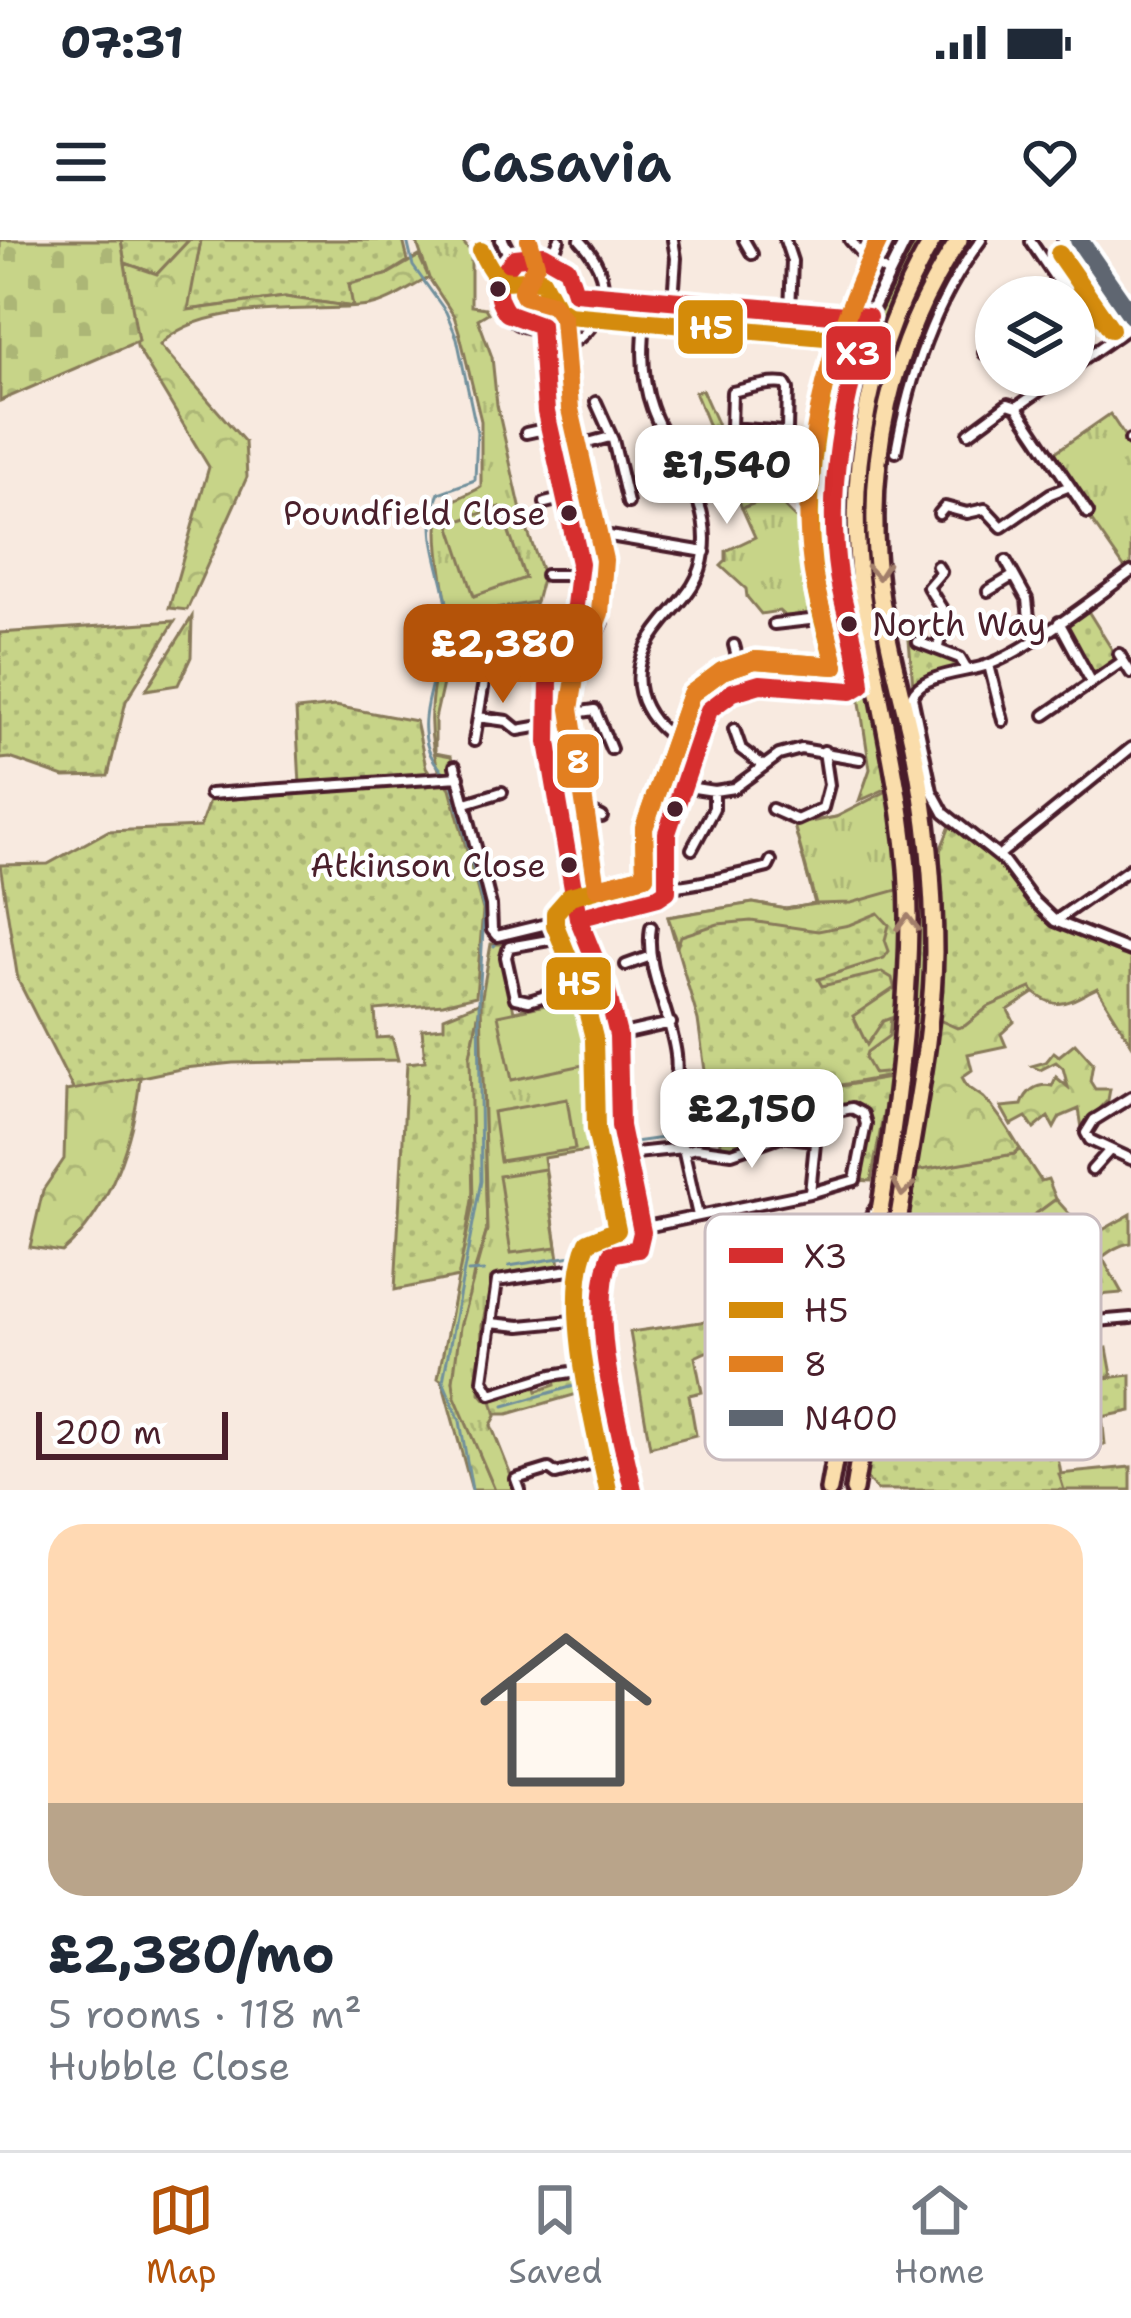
<!DOCTYPE html>
<meta charset="utf-8">
<style>
:root{--surface:#fff;--page:#f2f2f3;--text:#1f2937;--muted:#747a83;--line:#e0e1e3;--accent:#b45309}
body{margin:0;font-family:"Shantell Sans",sans-serif;background:var(--page);color:var(--text);height:100vh;display:flex;flex-direction:column;font-size:45px;white-space:nowrap}
*{box-sizing:border-box;margin:0}
p{font-size:39px;color:var(--muted)}
.icon{flex:none;width:66px;height:66px;fill:none;stroke:currentColor;stroke-width:2;stroke-linecap:round;stroke-linejoin:round}
.map{position:relative;height:1250px;overflow:hidden}
.drawer{display:flex;flex-direction:column;background:var(--surface);flex:1}
.drawer>*{flex:none}
.tools{position:absolute;left:975px;top:36px;display:grid;gap:24px}
.tools a{display:grid;place-items:center;width:120px;height:120px;border-radius:50%;background:var(--surface);box-shadow:0 3px 9px #0004;font-size:60px}
.scale{position:absolute;left:36px;bottom:30px;width:192px;box-sizing:border-box;padding-left:12px;border:6px solid #4a1f2b;border-top:0;font-size:33px;line-height:42px;white-space:nowrap;color:#4a1f2b;-webkit-text-stroke:9px #fff;paint-order:stroke}
.price{position:absolute;translate:-50% -102px;padding:0 27px;border-radius:24px;background:#fff;color:#222;font-size:39px;line-height:78px;filter:drop-shadow(0 3px 6px #0008)}
.price::after{content:'';position:absolute;left:50%;top:72px;width:36px;height:27px;margin-left:-18px;background:inherit;clip-path:polygon(0 0,100% 0,50% 100%)}
.price.active{background:var(--accent);color:#fff}
ul{padding:0;list-style:none}
li{display:grid;align-content:center;gap:24px;height:636px;padding:0 48px}
li span{display:grid;place-items:center;height:372px;border-radius:36px;color:#555}
li>.icon{margin-inline-start:auto}
span .icon{width:216px;height:216px;fill:#fffc;stroke-width:1}
li b{font-size:51px}
.status{display:flex;justify-content:space-between;align-items:center;height:84px;padding:0 60px;background:var(--surface);direction:ltr}
.status svg{height:33px;fill:currentColor}
header{display:flex;justify-content:space-between;align-items:center;height:156px;padding:0 48px;background:var(--surface);font-size:54px;font-weight:600}
.tabs{display:flex;justify-content:space-around;align-items:center;height:168px;border-top:3px solid var(--line);background:var(--surface);font-size:33px;color:var(--muted)}
.tabs a{display:grid;justify-items:center;gap:6px}
.tabs .active{color:var(--accent)}
.map>svg:first-child{display:block}
.grass{fill:url(#grass-dots);stroke:#887a5a;stroke-width:3}
.forest{fill:url(#forest-crowns);stroke:#887a5a;stroke-width:3}
.cemetery{fill:url(#cemetery-stones);stroke:#887a5a;stroke-width:3}
.park{fill:url(#park-tufts);stroke:#887a5a;stroke-width:3}
.pitch{fill:#c7d488;stroke:#887a5a;stroke-width:3}
.lines{fill:none;stroke-linecap:round;stroke-linejoin:round}
.stream{stroke:#71909c;stroke-width:3}
.minor-casing{stroke:#4a1f2b;stroke-width:16}
.tertiary-casing{stroke:#4a1f2b;stroke-width:20}
.primary-casing{stroke:#4a1f2b;stroke-width:22}
.trunk-casing{stroke:#4a1f2b;stroke-width:24}
.minor{stroke:#fff;stroke-width:8}
.tertiary{stroke:#fff;stroke-width:10}
.primary{stroke:#faddab;stroke-width:14}
.trunk{stroke:#faddab;stroke-width:15}
.bus-1-casing{stroke:#fff;stroke-width:27}
.bus-2-casing{stroke:#fff;stroke-width:27}
.bus-3-casing{stroke:#fff;stroke-width:27}
.bus-4-casing{stroke:#fff;stroke-width:27}
.bus-1{stroke:#d62e2f;stroke-width:18}
.bus-2{stroke:#d48b09;stroke-width:18}
.bus-3{stroke:#e27f20;stroke-width:18}
.bus-4{stroke:#5e6671;stroke-width:18}
.oneway{stroke:#a27e6b}
.bus-dot{fill:#4a1f2b;stroke:#fff;stroke-width:4.5}
.labels{text-anchor:middle;dominant-baseline:central;stroke-width:9;stroke-linejoin:round;paint-order:stroke}
.bus-label{font-size:33px;fill:#4a1f2b;stroke:#fff;text-anchor:end}
.key{fill:#fff;stroke:#c9bcbf;stroke-width:3}
.key-label{font-size:33px;fill:#4a1f2b}
.line-badge{stroke:#fff;stroke-width:4.5}
.badge-label{font-size:33px;text-anchor:middle;font-weight:bold;fill:#fff}
</style>
<div class="status"><b>07:31</b><svg viewBox="0 0 49 12"><path d="M0 12V9h3v3zM5 12V6h3v6zM10 12V3h3v9zM15 12V0h3v12zM26 1h20v11H26zM47 4h2v5h-2z"/></svg></div>
<header><svg class="icon" aria-label="menu" viewBox="0 0 24 24"><path d="M4 6h16M4 12h16M4 18h16"/></svg>Casavia<svg class="icon" aria-label="heart" viewBox="0 0 24 24"><path d="M12 20l-8-8c-3-5 5-10 8-4 3-6 11-1 8 4z"/></svg></header>
<div class="map">
<svg width="1131" height="1250" viewBox="0 0 1131 1250">
<defs>
<pattern id="grass-dots" width="8" height="8" patternUnits="userSpaceOnUse" patternTransform="scale(3)"><rect width="8" height="8" fill="#c7d488"/><path d="M2 2h.1M6 6h.1" fill="none" stroke="#acb676" stroke-width="1.8" stroke-linecap="round"/></pattern>
<pattern id="forest-crowns" width="20" height="18" patternUnits="userSpaceOnUse" patternTransform="scale(3)"><rect width="20" height="18" fill="#c7d488"/><path d="M2 6a3 3 0 1 1 6 0M12 15a3 3 0 1 1 6 0" fill="none" stroke="#acb676"/></pattern>
<pattern id="cemetery-stones" width="16" height="16" patternUnits="userSpaceOnUse" patternTransform="scale(3)"><rect width="16" height="16" fill="#c7d488"/><path d="M2 7V4a2 2 0 0 1 4 0v3zM10 15v-3a2 2 0 0 1 4 0v3z" fill="#acb676"/></pattern>
<pattern id="park-tufts" width="24" height="20" patternUnits="userSpaceOnUse" patternTransform="scale(3)"><rect width="24" height="20" fill="#c7d488"/><path d="M3 7l-1-3M5 7V3M7 7l1-3M15 17l-1-3M17 17v-4M19 17l1-3" fill="none" stroke="#acb676"/></pattern>
</defs>
<rect width="100%" height="100%" fill="#f8eae0"/>
<filter id="ink" filterUnits="userSpaceOnUse"><feTurbulence type="fractalNoise" baseFrequency=".00833" numOctaves="2"/><feDisplacementMap in="SourceGraphic" scale="24" xChannelSelector="R" yChannelSelector="G"/><feConvolveMatrix kernelMatrix="1 2 1 2 8 2 1 2 1" color-interpolation-filters="sRGB"/></filter>
<g filter="url(#ink)">
<path class="grass" d="M121,0H189L157,34L125,23Z
M201,0H403L408,21L386,35L354,67L285,57L187,70Z
M964,0H976L934,72L927,75C925,111 904,157 896,196L890,202L894,211L883,216L890,169L915,90Z
M702,150L725,201L774,256L742,268L695,152Z
M536,362L526,392L456,386L435,479V513L451,516L456,535L442,537C419,486 436,428 449,377Z
M1088,371L1116,416L1115,421L1094,434L1066,387Z
M175,381L126,461L108,536L64,537L10,518L0,519V393Z
M909,400L958,421L961,429L913,446Z
M335,466L416,481L426,527L432,536L300,545L296,470Z
M445,542L450,548L483,670L476,756L443,764L375,770L377,798L392,797L398,820L233,823L185,828L74,851L18,740L0,625L48,624L108,591L200,587L209,561Z
M950,586L1002,624L1051,682L1131,714V803L1097,748C1068,762 1058,774 1030,749L988,767L965,786L957,788L939,781L917,930L1014,914L1020,909L1041,941L1048,939L1056,959L999,1001L951,1023L1033,1015L1090,997L1131,974V1003C1113,1005 1101,1020 1084,1030C1046,1051 990,1061 951,1033C936,1022 922,1009 907,998L894,1063L938,1070L978,1063L1023,1067L1078,1084L1083,1112L1107,1108L1112,1135L1098,1139L1131,1135V1171L1102,1177L1105,1204L1056,1207L1064,1250H877L864,1236L860,1250L929,847L943,723L940,611Z
M901,649L900,745L891,836L841,845L790,864L841,846L890,838L871,941L855,940L866,884L852,868L836,870L794,892L755,898L732,909L719,907L722,889L706,838L698,780L668,677L753,663L786,669Z
M481,762L470,816L475,942L459,1037L395,1050L407,823L425,821L422,789L444,787V777Z
M829,1007L847,1013L855,1023L851,1050L827,1055L830,1073L848,1070L837,1127L824,1129L817,1094L706,1112L695,1117L702,1152L689,1155L696,1195L650,1207L630,1092L715,1080L792,1057L812,1024Z
M603,1132L605,1146L508,1174H493L492,1160L535,1145L537,1151L555,1145L554,1140Z"/>
<path class="forest" d="M189,0H201L188,70L285,57L353,67L349,44L386,35L419,16L429,38C410,47 389,63 369,66C311,74 204,58 160,105L245,202L247,237L187,370L169,368L209,227L136,106L125,23L157,34Z
M917,0H927L863,165L865,395L860,396L854,392C834,286 832,199 865,100C876,65 899,31 917,0Z
M923,38L926,43L870,251L914,536L907,546L901,540C877,413 843,284 874,155C883,117 901,78 915,41Z
M192,377L191,417L178,445L146,450Z
M872,454L892,546L859,561L870,529L859,456Z
M890,556C903,654 905,733 894,832L874,834L865,818L867,812L889,796L891,778L883,781L867,805L853,776L899,745L894,746L892,738L882,732L822,746L818,739L884,718L889,711L885,700L889,685L878,673L849,685L818,691L751,681L718,684L681,696L678,704L668,677L753,663L786,669L815,664L794,585L836,577L838,587Z
M911,563C925,579 923,604 925,625C932,734 917,840 898,948C889,1000 881,1052 866,1102L862,1104L899,852L906,574Z
M1031,748L1034,753L1008,770L1014,782L1001,794L1006,806L968,814L972,830L962,837C968,850 974,850 984,858C999,873 1009,891 1020,909L1014,914L916,931L939,780L957,788L965,786L988,767Z
M481,762L487,990L474,1032L453,1141L456,1157L495,1250H472L442,1141L438,1138L473,963L470,816Z
M1075,803L1093,823L1090,841L1095,849H1110L1108,860L1082,888L1079,869L1060,877L1054,888L1048,877L1034,889L1026,877L1011,885L1001,867L1022,865C1026,851 1037,843 1052,846L1056,837L1068,847L1063,828L1056,822L1040,830L1032,826L1046,822L1054,812L1059,816Z
M140,837C134,898 110,972 62,1012L30,1007L43,950L64,919L66,851Z
M1056,959L1090,997L1033,1015L988,1017L943,1025L999,1001Z
M1103,1019L1122,1053L1088,1056L1087,1049L1039,1054L1041,1070L1037,1071C1005,1061 967,1074 953,1035C1021,1058 1042,1053 1103,1019Z
M1131,1227V1250H1064L1059,1234Z"/>
<path class="cemetery" d="M0,0H121L138,101L0,161Z"/>
<path class="park" d="M416,0H461L471,12V66L485,68L488,73L478,79L492,117L497,165L522,275L543,335L536,362L449,377C446,354 432,291 441,272C447,260 471,254 481,247V181L460,95L454,76L429,38Z
M1110,174L1131,206V326L1126,330L1089,277L1093,273L1054,213Z
M774,256C789,271 806,294 829,294L836,371L788,379L779,371L761,374L747,357L746,349L721,326L726,321V311L755,297L742,268Z
M891,549L901,649L851,663L816,664L794,585L836,577Z
M491,704H503L501,719L514,771L602,752L615,809V884L629,956L628,979L618,982L605,908L544,918L560,1026L507,1033L492,1040L482,1086L480,1153L485,1159L492,1160L496,1176L491,1185L517,1250H495L455,1157L453,1141L460,1087L487,990L481,762Z"/>
<path class="pitch" d="M500,267L525,338L474,356L450,284Z
M598,754L612,819L512,840L498,775Z
M567,859L575,909L500,921L493,872Z
M545,929L557,1007L511,1013L499,936Z"/>
<g class="lines">
<path class="stream" d="M407,0L413,26L446,72L457,98L477,192L475,240L439,253C422,289 441,326 447,363C452,395 421,458 425,492C426,508 433,523 445,533
M451,540L484,671L479,762L481,941L443,1141L460,1181L472,1250
M494,706L495,705
M679,896L697,893
M634,902L670,897
M509,1026L572,1016
M468,1032L484,1031
M922,1059L896,1064L885,1133L1030,1144
M504,1166L595,1140"/>
<defs>
<path id="minor" d="M673,0L676,18L673,61
M744,0L752,14
M785,0L792,21L790,71
M850,0L865,17L889,34
M1063,0L1107,63
M1031,2L1066,54
M552,17L559,0
M1062,57L1090,37
M647,59C643,96 639,132 652,168C670,219 712,255 704,313C699,355 665,371 647,406C624,450 651,492 694,508
M984,113L996,104
M542,114C603,102 624,46 580,0
M1074,126L1131,86
M1062,135L1017,167L1088,273
M596,162L613,200L628,263
M783,192L731,188L732,152C751,148 764,142 785,144L788,149L787,190L780,199L781,209H836
M526,193L549,188
M969,193L1008,164L1017,167
M1130,200H1131
M555,212L610,197
M896,212C910,135 934,63 981,0
M545,263L565,258
M939,274L945,267L967,273L985,269L1002,287L1050,254L1070,246
M574,290L705,312
M1006,321L1027,359L1029,378L1037,395
M937,326L941,332L928,347L945,374L938,407
M1131,332C1093,359 1030,409 988,425C966,433 922,433 912,456L932,551L944,573L1003,620L1032,659L1055,681L1131,711
M546,335H579
M988,351L1013,336
M1059,382L1091,441
M774,384L845,376
M918,402L960,418L967,430
M563,403L589,412L603,382
M734,405L745,447
M465,414L509,416
M1119,414L1131,433
M989,425L1003,481
M1045,475L1123,421
M478,477L507,481L518,490L547,485
M547,477L595,470L611,509
M734,489L741,509L764,526
M474,501L488,418
M455,526L491,665L492,690L497,696L658,657L667,651L670,632L667,593L709,470L733,452L760,444L851,451L860,448L861,434C823,290 826,220 868,77
M681,546L714,551L734,548L779,515L801,509L860,519
M210,554L459,537
M466,563L502,552
M559,565L575,564L602,577
M772,569L797,580L823,568L829,545L824,511
M692,609L714,568V551
M998,616L1131,508
M669,646C683,648 749,632 768,627L771,621
M1055,681L1131,628
M651,687C644,728 671,773 676,815C680,846 668,877 678,908
M583,694L509,707L506,717L515,758L529,761L602,739
M626,725L651,716
M618,795L671,783
M1131,857L1094,880L1086,893L1090,900L1131,919
M852,868L863,874L866,884L855,940L810,953L817,883L824,874Z
M685,911L696,908L732,913L781,896L814,900
M626,914L683,908L698,976
M1092,930L1110,910
M641,988L810,953
M604,1031L569,1030L497,1041L483,1140L491,1154L552,1135L610,1126
M1085,1082L1131,1078
M491,1083L520,1086L604,1078
M597,1217L624,1211
M520,1250L516,1239L549,1229L556,1234L590,1225"/>
<path id="tertiary" d="M502,0L512,20
M498 49a37 37 0 1 1 74 0a37 37 0 1 1-74 0Z
M575,52L868,77L906,0
M540,85L546,172L580,323L574,374L549,441L548,502L576,672L606,747L618,795L620,886L642,992L638,1009L607,1017C591,1067 621,1196 633,1250
M863,1044L860,1018L845,1005L860,997L877,969"/>
<path id="primary" d="M1079,0L1131,75"/>
<path id="trunk" d="M829,1250C862,1065 907,871 909,683C910,568 876,462 861,350C845,229 870,104 933,0
M854,1250C871,1149 887,1047 904,946C916,869 933,790 934,712C934,643 927,573 913,505C901,452 886,399 879,345C864,223 890,102 959,0"/>
</defs>
<use href="#minor" class="minor-casing"/>
<use href="#tertiary" class="tertiary-casing"/>
<use href="#primary" class="primary-casing"/>
<use href="#trunk" class="trunk-casing"/>
<use href="#minor" class="minor"/>
<use href="#tertiary" class="tertiary"/>
<use href="#primary" class="primary"/>
<use href="#trunk" class="trunk"/>
<defs>
<path id="bus-1" d="M544,15L567,28L575,52L868,77C844,162 825,247 838,335C844,372 858,407 861,445L851,451L760,444L733,452L709,470L667,593V651L658,657L578,678L548,502L549,441L574,374L580,323L546,172L540,85L507,73C490,50 499,37 515,18Z
M578,678L606,747L618,795L620,886L642,992L638,1009
M633,1250C619,1185 587,1077 611,1014L638,1009"/>
<path id="bus-2" d="M481,11C502,54 503,37 542,40L556,67L568,75L837,98C815,179 802,259 815,342C819,371 829,398 835,426L755,420L722,431L691,454L644,588L645,636L570,656L555,673V685L583,754L594,798L596,889L617,990L588,1002C561,1059 595,1189 608,1250
M1059,14L1111,89"/>
<path id="bus-3" d="M529,0L536,24L522,51L524,56L552,64L563,79L570,169L604,320L600,373L575,438L570,469L597,648L645,636L644,588L691,454L722,431L755,420L835,426C829,392 816,359 812,325C797,212 830,101 879,0"/>
<path id="bus-4" d="M1079,0L1131,75"/>
</defs>
<use href="#bus-1" class="bus-1-casing"/>
<use href="#bus-2" class="bus-2-casing"/>
<use href="#bus-3" class="bus-3-casing"/>
<use href="#bus-4" class="bus-4-casing"/>
<use href="#bus-1" class="bus-1"/>
<use href="#bus-2" class="bus-2"/>
<use href="#bus-3" class="bus-3"/>
<use href="#bus-4" class="bus-4"/>
</g>
<defs><path id="oneway-chevron" d="M-2-3.5L2.5 0L-2 3.5" fill="none" stroke-width="1.6" stroke-linecap="round" stroke-linejoin="round" transform="scale(3)"/></defs>
<g class="oneway">
<use href="#oneway-chevron" transform="translate(878 331) rotate(85)"/>
<use href="#oneway-chevron" transform="translate(908 683) rotate(-90)"/>
<use href="#oneway-chevron" transform="translate(903 948) rotate(99)"/>
</g>
</g>
<g class="bus-dot">
<circle cx="498" cy="49" r="10"/>
<circle cx="569" cy="273" r="10"/>
<circle cx="849" cy="384" r="10"/>
<circle cx="675" cy="569" r="10"/>
<circle cx="569" cy="625" r="10"/>
</g>
<g class="labels">
<g class="bus-label">
<text x="546" y="273">Poundfield Close</text>
<text x="872" y="384" text-anchor="start">North Way</text>
<text x="546" y="625">Atkinson Close</text>
</g>
</g>
<rect x="705" y="974" width="396" height="246" rx="18" class="key"/>
<rect x="729" y="1008" width="54" height="15" fill="#d62e2f"/>
<rect x="729" y="1062" width="54" height="16" fill="#d48b09"/>
<rect x="729" y="1116" width="54" height="16" fill="#e27f20"/>
<rect x="729" y="1170" width="54" height="16" fill="#5e6671"/>
<g class="key-label">
<text x="804" y="1028">X3</text>
<text x="804" y="1082">H5</text>
<text x="804" y="1136">8</text>
<text x="804" y="1190">N400</text>
</g>
<g class="line-badge">
<rect x="676" y="58" width="69" height="58" rx="12" fill="#d48b09"/>
<rect x="824" y="84" width="69" height="58" rx="12" fill="#d62e2f"/>
<rect x="555" y="492" width="46" height="58" rx="12" fill="#e27f20"/>
<rect x="544" y="715" width="69" height="57" rx="12" fill="#d48b09"/>
</g>
<g class="badge-label">
<text x="711" y="99">H5</text>
<text x="858" y="125">X3</text>
<text x="578" y="533">8</text>
<text x="579" y="755">H5</text>
</g>
</svg>
<div class="tools">
<a><svg class="icon" aria-label="layers" viewBox="0 0 24 24"><path d="M12 4l9 5-9 5-9-5zM3 14l9 5 9-5"/></svg></a>
</div>
<div class="scale">200 m</div>
<b class="price" style="left:727px;top:287px">£1,540</b>
<b class="price active" style="left:503px;top:466px">£2,380</b>
<b class="price" style="left:752px;top:931px">£2,150</b>
</div>
<section class="drawer">
<ul>
<li><span style="background:linear-gradient(#ffd9b3 75%,#b9a48a 0)"><svg class="icon" aria-label="home" viewBox="0 0 24 24"><path d="M3 11l9-7 9 7M6 9v11h12V9"/></svg></span><div><b>£2,380/mo</b><p>5 rooms · 118 m²</p><p>Hubble Close</p></div></li>
</ul>
</section>
<nav class="tabs">
<a class="active"><svg class="icon" aria-label="map" viewBox="0 0 24 24"><path d="M3 6l6-2 6 2 6-2v14l-6 2-6-2-6 2zM9 4v14M15 6v14"/></svg>Map</a>
<a><svg class="icon" aria-label="saved" viewBox="0 0 24 24"><path d="M7 4h10v16l-5-4-5 4z"/></svg>Saved</a>
<a><svg class="icon" aria-label="home" viewBox="0 0 24 24"><path d="M3 11l9-7 9 7M6 9v11h12V9"/></svg>Home</a>
</nav>
